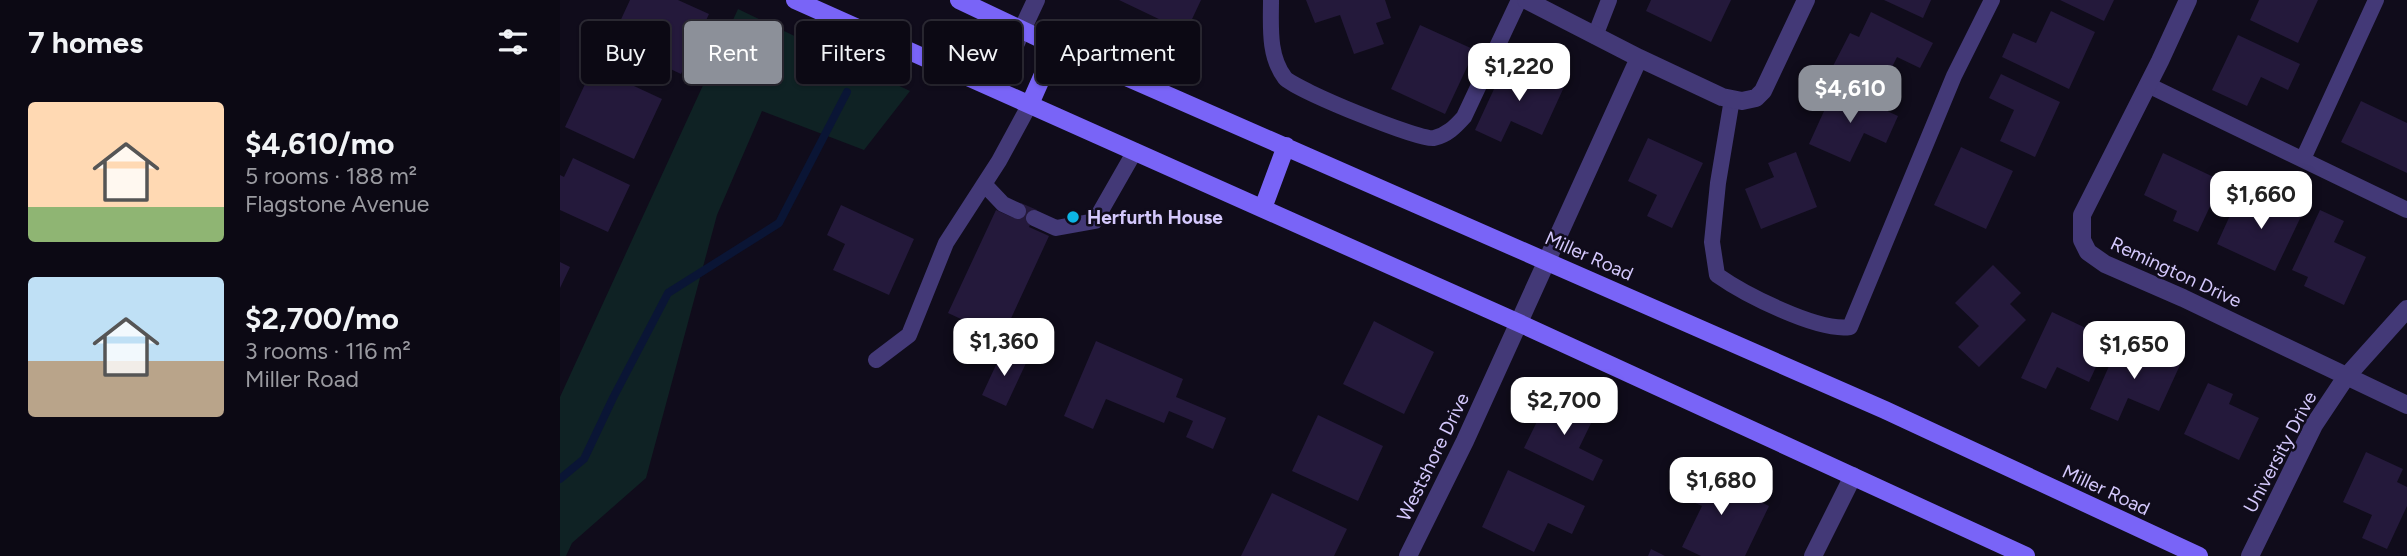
<!DOCTYPE html>
<meta charset="utf-8">
<style>
:root{--surface:#0c0914;--page:#1a1722;--text:#f1f3f6;--muted:#9a9aa0;--line:#2c2a34;--accent:#8c9099}
body{margin:0;font-family:Figtree,sans-serif;background:var(--page);color:var(--text);height:100vh;display:flex;flex-direction:column;font-size:26px;white-space:nowrap}
*{box-sizing:border-box;margin:0}
p{font-size:23px;color:var(--muted)}
.icon{flex:none;width:38px;height:38px;fill:none;stroke:currentColor;stroke-width:2;stroke-linecap:round;stroke-linejoin:round}
.map{position:relative;flex:1;overflow:hidden}
.sheet{display:flex;flex-direction:column;background:var(--surface);width:560px}
.sheet>*{flex:none}
.top-card{position:absolute;left:21px;top:21px;width:665px;height:63px;display:flex;gap:14px}
.price{position:absolute;translate:-50% -60px;padding:0 16px;border-radius:14px;background:#fff;color:#222;font-size:23px;line-height:46px;filter:drop-shadow(0 2px 4px #0008)}
.price::after{content:'';position:absolute;left:50%;top:42px;width:21px;height:16px;margin-left:-10px;background:inherit;clip-path:polygon(0 0,100% 0,50% 100%)}
.price.on{background:var(--accent);color:#fff}
ul{padding:0;list-style:none}
li{display:flex;align-items:center;gap:21px;height:175px;padding:0 28px}
li span{display:grid;place-items:center;flex:none;width:196px;height:140px;border-radius:7px;color:#555}
li>.icon{margin-inline-start:auto}
span .icon{width:84px;height:84px;fill:#fffc;stroke-width:1}
li b{font-size:30px}
h2{display:flex;justify-content:space-between;align-items:center;height:84px;padding:0 28px;font-size:30px}
.tag{padding:0 24px;border-radius:7px;background:var(--surface);box-shadow:0 2px 5px #0004,0 0 0 2px var(--line);font-size:24px;line-height:63px}
.tag.on{background:var(--accent);color:#fff}
main{display:flex;flex:1;min-height:0}
.map>svg:first-child{display:block}
.green{fill:#0f2224}
.lines{fill:none;stroke-linecap:round;stroke-linejoin:round}
.stream{stroke:#0a1535;stroke-width:8}
.building{fill:#24193b}
.lane{stroke:#433977;stroke-width:16}
.street{stroke:#433977;stroke-width:18}
.secondary{stroke:#7964f7;stroke-width:18}
.poi-dot{fill:#0cb5e5;stroke:#100c1b;stroke-width:2.5}
.labels{text-anchor:middle;dominant-baseline:central;stroke-width:5;stroke-linejoin:round;paint-order:stroke}
.poi-label{font-size:19px;font-weight:bold;fill:#d4c8fc;stroke:#100c1b;text-anchor:start}
.street-label{font-size:19px;fill:#d4c8fc;stroke:#100c1b}
</style>
<main>
<section class="sheet">
<h2>7 homes<svg class="icon" aria-label="filters" viewBox="0 0 24 24"><path d="M4 7h16M4 17h16"/><circle cx="9" cy="7" r="2"/><circle cx="15" cy="17" r="2"/></svg></h2>
<ul>
<li><span style="background:linear-gradient(#ffd9b3 75%,#8fb573 0)"><svg class="icon" aria-label="home" viewBox="0 0 24 24"><path d="M3 11l9-7 9 7M6 9v11h12V9"/></svg></span><div><b>$4,610/mo</b><p>5 rooms · 188 m²</p><p>Flagstone Avenue</p></div></li>
<li><span style="background:linear-gradient(#bfe0f5 60%,#b9a48a 0)"><svg class="icon" aria-label="home" viewBox="0 0 24 24"><path d="M3 11l9-7 9 7M6 9v11h12V9"/></svg></span><div><b>$2,700/mo</b><p>3 rooms · 116 m²</p><p>Miller Road</p></div></li>
</ul>
</section>
<div class="map">
<svg width="1847" height="556" viewBox="0 0 1847 556">
<rect width="100%" height="100%" fill="#100c1b"/>
<path class="green" d="M178,9L350,91L304,150L202,111L157,215L86,478L12,543L6,556H0V397Z"/>
<g class="lines">
<path class="stream" d="M0,479L24,459L53,398L108,293L219,223L287,92"/>
</g>
<path class="building" d="M70,0H118L149,14L121,74L51,41Z
M559,0H641L626,32Z
M746,0H825L831,18L816,23L824,44L794,54L780,15L755,23Z
M1091,0H1171L1151,42L1086,11Z
M1324,0H1371L1363,18Z
M1500,0H1554L1544,21Z
M1699,0H1758L1738,43L1690,20Z
M1491,11L1535,32L1509,89L1442,57L1453,33L1476,43Z
M1311,12L1373,43L1360,68L1337,57L1321,89L1273,66L1290,33L1299,37Z
M860,25L915,50L885,114L831,89Z
M1678,35L1740,64L1728,90L1701,77L1687,106L1652,90Z
M947,61L1004,87L982,135L951,121L941,142L915,130Z
M33,67L102,99L74,159L5,127Z
M1441,74L1500,102L1475,157L1440,141L1454,110L1429,98Z
M1275,87L1338,116L1326,143L1304,133L1290,162L1249,144Z
M1801,101L1847,123V173L1781,142Z
M1088,138L1143,163L1112,228L1087,216L1097,195L1068,181Z
M1401,147L1453,171L1426,229L1374,205Z
M1236,152L1257,207L1201,229L1185,189L1214,177L1208,163Z
M1603,153L1662,181L1638,232L1613,221L1617,211L1584,195Z
M13,158L70,185L48,232L0,210V175L4,177Z
M1718,195L1745,208L1715,271L1657,244L1677,200L1709,215Z
M461,203L477,210L469,227L489,236L442,338L388,313L436,210L454,218Z
M281,205L354,239L329,295L273,270L285,244L267,235Z
M1760,210L1784,221L1774,242L1806,257L1784,305L1744,286L1748,277L1732,270Z
M0,262L10,267L0,288Z
M1433,265L1461,293L1450,304L1466,320L1419,367L1398,347L1419,326L1395,303Z
M1492,312L1549,339L1529,382L1497,367L1486,389L1461,378Z
M814,321L874,352L844,414L783,384Z
M1561,339L1620,365L1599,411L1568,398L1558,421L1530,409Z
M536,341L623,379L616,397L666,418L653,449L626,437L633,421L609,411L604,423L546,399L533,429L504,416Z
M443,350L467,361L446,406L422,395Z
M1648,383L1673,394L1669,404L1699,418L1679,460L1624,434Z
M991,393L1035,415L1019,448L1043,460L1033,481L964,448Z
M758,415L823,446L798,501L732,471Z
M1806,452L1843,469L1837,482L1847,487V506L1827,549L1802,538L1812,515L1783,502Z
M1131,468L1209,506L1185,556H1141L1122,547L1142,506L1118,495Z
M948,470L1025,506L1012,534L988,523L974,552L922,527Z
M712,493L787,529L774,556H681Z
M1091,549L1105,556H1088Z"/>
<g class="lines">
<path class="lane" d="M711,0C711,26 708,56 725,78C736,90 860,141 874,138C887,135 895,127 904,117L959,0
M1035,36L1049,0
M1588,85L1847,210
M1172,99L1158,183L1152,242L1157,275C1184,294 1258,332 1290,327L1394,76L1432,0
M1743,159L1816,0
M424,184L443,204L458,211
M474,218L496,228L535,221L575,151
M316,360L349,335L386,243L439,161L470,104"/>
<path class="street" d="M966,0L1079,58L1162,97L1182,101L1196,98L1203,91L1246,0
M1628,0L1600,61L1522,215V240L1528,252L1545,264L1623,298L1847,405
M435,88L476,0
M848,556L905,441L1079,58
M1253,556L1293,476
M1690,556L1754,425L1786,377L1847,309"/>
<path class="secondary" d="M235,0L959,323L1466,556
M399,0L500,48L1325,410L1639,556
M470,104L496,45
M703,208L726,146"/>
</g>
<circle class="poi-dot" cx="513" cy="217" r="7"/>
<g class="labels">
<g class="poi-label">
<text x="527" y="217">Herfurth House</text>
</g>
<g class="street-label">
<text transform="translate(1029 256) rotate(24)">Miller Road</text>
<text transform="translate(1616 272) rotate(25)">Remington Drive</text>
<text transform="translate(1720 452) rotate(-62)">University Drive</text>
<text transform="translate(873 457) rotate(-64)">Westshore Drive</text>
<text transform="translate(1546 490) rotate(25)">Miller Road</text>
</g>
</g>
</svg>
<b class="price" style="left:959px;top:103px">$1,220</b>
<b class="price on" style="left:1290px;top:125px">$4,610</b>
<b class="price" style="left:1701px;top:231px">$1,660</b>
<b class="price" style="left:444px;top:378px">$1,360</b>
<b class="price" style="left:1574px;top:381px">$1,650</b>
<b class="price" style="left:1004px;top:437px">$2,700</b>
<b class="price" style="left:1161px;top:517px">$1,680</b>
<div class="top-card">
<a class="tag">Buy</a>
<a class="tag on">Rent</a>
<a class="tag">Filters</a>
<a class="tag">New</a>
<a class="tag">Apartment</a>
</div>
</div>
</main>
